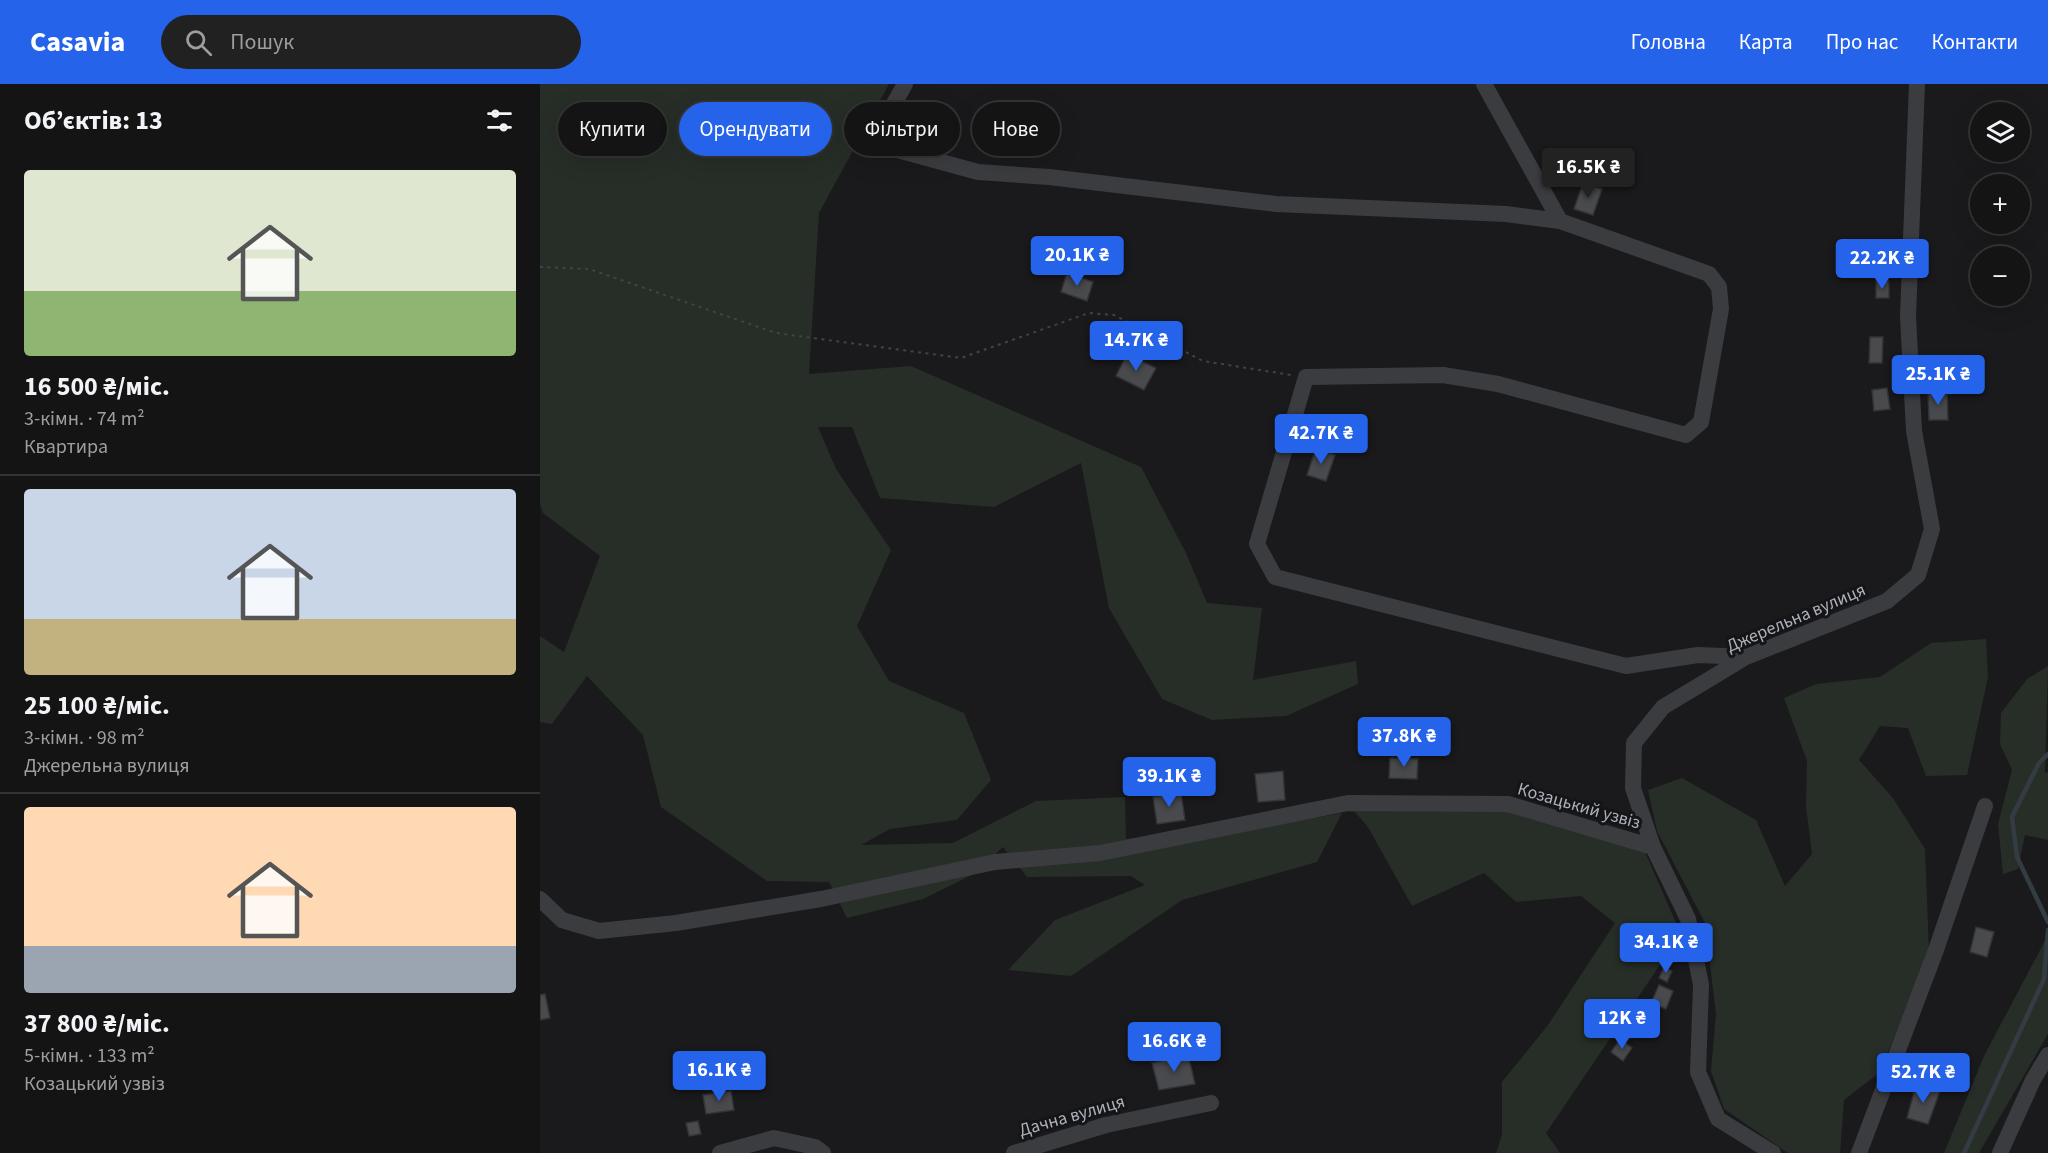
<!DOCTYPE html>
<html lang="uk">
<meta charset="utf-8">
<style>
:root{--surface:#141415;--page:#212122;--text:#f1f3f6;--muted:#9d9ea0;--line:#333334;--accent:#2563eb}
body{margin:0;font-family:"Source Sans 3",sans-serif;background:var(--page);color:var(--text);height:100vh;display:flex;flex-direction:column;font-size:22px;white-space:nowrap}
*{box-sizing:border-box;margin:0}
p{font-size:20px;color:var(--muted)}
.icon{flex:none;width:33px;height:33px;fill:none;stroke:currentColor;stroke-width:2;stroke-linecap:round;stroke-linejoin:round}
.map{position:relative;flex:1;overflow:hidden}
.drawer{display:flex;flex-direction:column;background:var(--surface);width:540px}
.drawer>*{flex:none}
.banner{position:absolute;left:18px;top:18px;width:570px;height:54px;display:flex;gap:12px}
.controls{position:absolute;left:1430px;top:18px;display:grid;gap:12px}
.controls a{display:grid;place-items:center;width:60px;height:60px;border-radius:50%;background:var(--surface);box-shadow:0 6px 24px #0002,0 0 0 2px var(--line);font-size:30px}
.price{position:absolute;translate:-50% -51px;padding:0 14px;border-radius:6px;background:var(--accent);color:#fff;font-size:20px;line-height:39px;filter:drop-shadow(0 2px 3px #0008)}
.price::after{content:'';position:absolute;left:50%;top:36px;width:18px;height:14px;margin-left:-9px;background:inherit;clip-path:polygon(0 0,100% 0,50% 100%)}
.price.on{background:#222;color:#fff}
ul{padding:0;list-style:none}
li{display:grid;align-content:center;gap:12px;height:318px;padding:0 24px}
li+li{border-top:2px solid var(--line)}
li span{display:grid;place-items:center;height:186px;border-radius:6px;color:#555}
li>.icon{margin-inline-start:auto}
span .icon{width:108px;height:108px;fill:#fffc;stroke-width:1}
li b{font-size:26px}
h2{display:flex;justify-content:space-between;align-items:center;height:72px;padding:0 24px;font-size:26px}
.pill{padding:0 21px;border-radius:27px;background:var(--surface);box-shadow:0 6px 24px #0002,0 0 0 2px var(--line);font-size:21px;line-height:54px}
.pill.on{background:var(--accent);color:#fff}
header{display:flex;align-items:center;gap:36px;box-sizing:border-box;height:84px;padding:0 30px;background:var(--accent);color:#fff}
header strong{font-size:28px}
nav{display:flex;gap:33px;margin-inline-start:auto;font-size:21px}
.search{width:420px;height:54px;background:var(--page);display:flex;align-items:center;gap:15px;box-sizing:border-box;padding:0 21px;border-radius:33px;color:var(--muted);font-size:22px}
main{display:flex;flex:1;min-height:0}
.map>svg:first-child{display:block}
.green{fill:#262e27}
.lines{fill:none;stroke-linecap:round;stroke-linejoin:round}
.stream{stroke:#343c43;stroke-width:4.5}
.building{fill:#494a4e;stroke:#343437;stroke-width:1.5}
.path{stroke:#414347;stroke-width:2;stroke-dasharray:3 4.5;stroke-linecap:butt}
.street{stroke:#3b3c40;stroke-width:16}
.labels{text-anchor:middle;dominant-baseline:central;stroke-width:6;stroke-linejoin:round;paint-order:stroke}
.street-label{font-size:18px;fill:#adb1ba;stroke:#151517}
</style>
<header>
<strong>Casavia</strong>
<div class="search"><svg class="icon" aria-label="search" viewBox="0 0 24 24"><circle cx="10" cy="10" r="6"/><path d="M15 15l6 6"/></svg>Пошук</div>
<nav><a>Головна</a><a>Карта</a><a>Про нас</a><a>Контакти</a></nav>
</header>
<main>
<section class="drawer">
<h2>Об’єктів: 13<svg class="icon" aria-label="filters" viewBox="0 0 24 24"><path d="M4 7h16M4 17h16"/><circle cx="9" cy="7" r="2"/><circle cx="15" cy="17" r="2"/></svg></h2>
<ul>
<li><span style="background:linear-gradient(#dfe7d0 65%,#8fb573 0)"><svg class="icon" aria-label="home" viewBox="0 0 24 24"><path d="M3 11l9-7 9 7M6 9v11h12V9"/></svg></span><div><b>16 500 ₴/міс.</b><p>3-кімн. · 74 m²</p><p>Квартира</p></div></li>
<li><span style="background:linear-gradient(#c9d6e8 70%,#c2b280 0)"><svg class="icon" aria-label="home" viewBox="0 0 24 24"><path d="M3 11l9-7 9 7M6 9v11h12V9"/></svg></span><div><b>25 100 ₴/міс.</b><p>3-кімн. · 98 m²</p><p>Джерельна вулиця</p></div></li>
<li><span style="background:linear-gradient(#ffd9b3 75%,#9aa5b1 0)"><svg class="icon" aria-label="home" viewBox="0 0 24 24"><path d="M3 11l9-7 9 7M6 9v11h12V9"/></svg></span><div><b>37 800 ₴/міс.</b><p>5-кімн. · 133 m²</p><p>Козацький узвіз</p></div></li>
</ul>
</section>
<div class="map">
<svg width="1508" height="1069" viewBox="0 0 1508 1069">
<rect width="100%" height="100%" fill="#1a1a1c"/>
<path class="green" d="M0,0H349L279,129L269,290L371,282L601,383L646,469L667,519L722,524L713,596L816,577L818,600L746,632L672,636L622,615L569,524L541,379L454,423L340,414L312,343H278L296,385L351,466L317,542L349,597L424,629L451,696L417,736L350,745L321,761L413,759L496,717L585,713L586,755L701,747L802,729L777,778L642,816L531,892L468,886L515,836L605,801L591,792L487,793L463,763L432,791L383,815L307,834L289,798L227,797L121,723L103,651L47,592L12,640L0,638V552L24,568L60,472L3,429L0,420Z
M1446,555L1448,593L1427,691L1386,692L1368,644L1340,642L1319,676L1353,714L1385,765L1389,867L1340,988L1304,1016L1300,1069H1248L1184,1025L1171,987L1176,930L1165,839L1117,747L1108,706L1142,694L1216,736L1245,802L1272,770L1266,722L1267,677L1244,614L1276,600L1340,593L1391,559Z
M1508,582L1505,689L1508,688V756L1485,751L1478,785L1463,790L1458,740L1472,686L1460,660L1461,629L1487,595Z
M808,720H968L1102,761L1150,871L1126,872L1006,1049L1020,1069H956L962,1051V998L1008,941L1075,839L1041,812L976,818L944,789L872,822L828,743Z
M1508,851V950L1439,1069H1404L1444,972Z"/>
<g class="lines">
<path class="stream" d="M1508,670L1499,679L1472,733L1477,773L1508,838
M1424,1069L1504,895L1508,846"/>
</g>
<path class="building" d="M1043,99L1062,105L1053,131L1034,125Z
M527,189L553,198L547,217L521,208Z
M1336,197H1349V214H1336Z
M1330,253H1343L1342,279H1329Z
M587,270L616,284L604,306L576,292Z
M1347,304L1350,325L1334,327L1332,306Z
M1407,307L1408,336H1389L1388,308Z
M776,364L795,371L786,397L767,391Z
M850,674L878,675L877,695L849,694Z
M743,687L745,716L718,718L715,690Z
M641,709L645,736L617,740L613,713Z
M1436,843L1454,848L1447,873L1430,868Z
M1124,883L1132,887L1127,898L1119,894Z
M1119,901L1133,907L1126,925L1111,919Z
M5,910L10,934L0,936V911Z
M1101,927L1113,935L1106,947L1093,939Z
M1088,929L1093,933L1085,946L1079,942Z
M1080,955L1092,964L1083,977L1071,968Z
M648,970L655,1000L619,1006L612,979Z
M1376,1001L1400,1007L1388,1040L1367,1034Z
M191,1007L194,1026L166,1030L163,1011Z
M158,1037L161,1050L149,1052L146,1039Z"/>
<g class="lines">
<path class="path" d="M0,183L49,185L236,249L421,274L549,229L574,231L663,277L751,291"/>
<path class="street" d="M365,0L332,59L438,88L509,93L736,120L966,130L1020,137L1169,190L1179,203L1181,225L1161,338L1146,351L958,300L903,291L766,293L717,460L735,493L1086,582L1158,571L1206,573
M944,0L1020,137
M0,815L22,836L59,847L136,839L281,815L455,778L560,769L808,719L968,720L1113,763
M180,1069L234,1054L275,1063L283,1069
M474,1069L566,1041L671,1019
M1233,1069L1178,1035L1158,988L1161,901L1148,835L1113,763L1093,704L1094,659L1123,623L1168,596L1206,573L1347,517L1378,491L1392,445L1374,347L1368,232L1377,0
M1319,1069L1396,866L1445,722
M1460,1069L1493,996L1508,971"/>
</g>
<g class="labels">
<g class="street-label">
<text transform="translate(1256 534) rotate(-23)">Джерельна вулиця</text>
<text transform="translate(1039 722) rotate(16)">Козацький узвіз</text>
<text transform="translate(532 1032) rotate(-16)">Дачна вулиця</text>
</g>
</g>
</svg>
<div class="controls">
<a><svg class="icon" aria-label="layers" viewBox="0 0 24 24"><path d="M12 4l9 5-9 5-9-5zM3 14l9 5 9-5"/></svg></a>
<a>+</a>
<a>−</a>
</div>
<b class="price on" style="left:1048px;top:115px">16.5K ₴</b>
<b class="price" style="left:537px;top:203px">20.1K ₴</b>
<b class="price" style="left:1342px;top:206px">22.2K ₴</b>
<b class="price" style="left:596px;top:288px">14.7K ₴</b>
<b class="price" style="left:1398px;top:322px">25.1K ₴</b>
<b class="price" style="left:781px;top:381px">42.7K ₴</b>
<b class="price" style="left:864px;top:684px">37.8K ₴</b>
<b class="price" style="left:629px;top:724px">39.1K ₴</b>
<b class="price" style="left:1126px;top:890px">34.1K ₴</b>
<b class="price" style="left:1082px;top:966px">12K ₴</b>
<b class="price" style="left:634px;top:989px">16.6K ₴</b>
<b class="price" style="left:179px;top:1018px">16.1K ₴</b>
<b class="price" style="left:1383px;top:1020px">52.7K ₴</b>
<div class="banner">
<a class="pill">Купити</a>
<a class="pill on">Орендувати</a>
<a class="pill">Фільтри</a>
<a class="pill">Нове</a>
</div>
</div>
</main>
